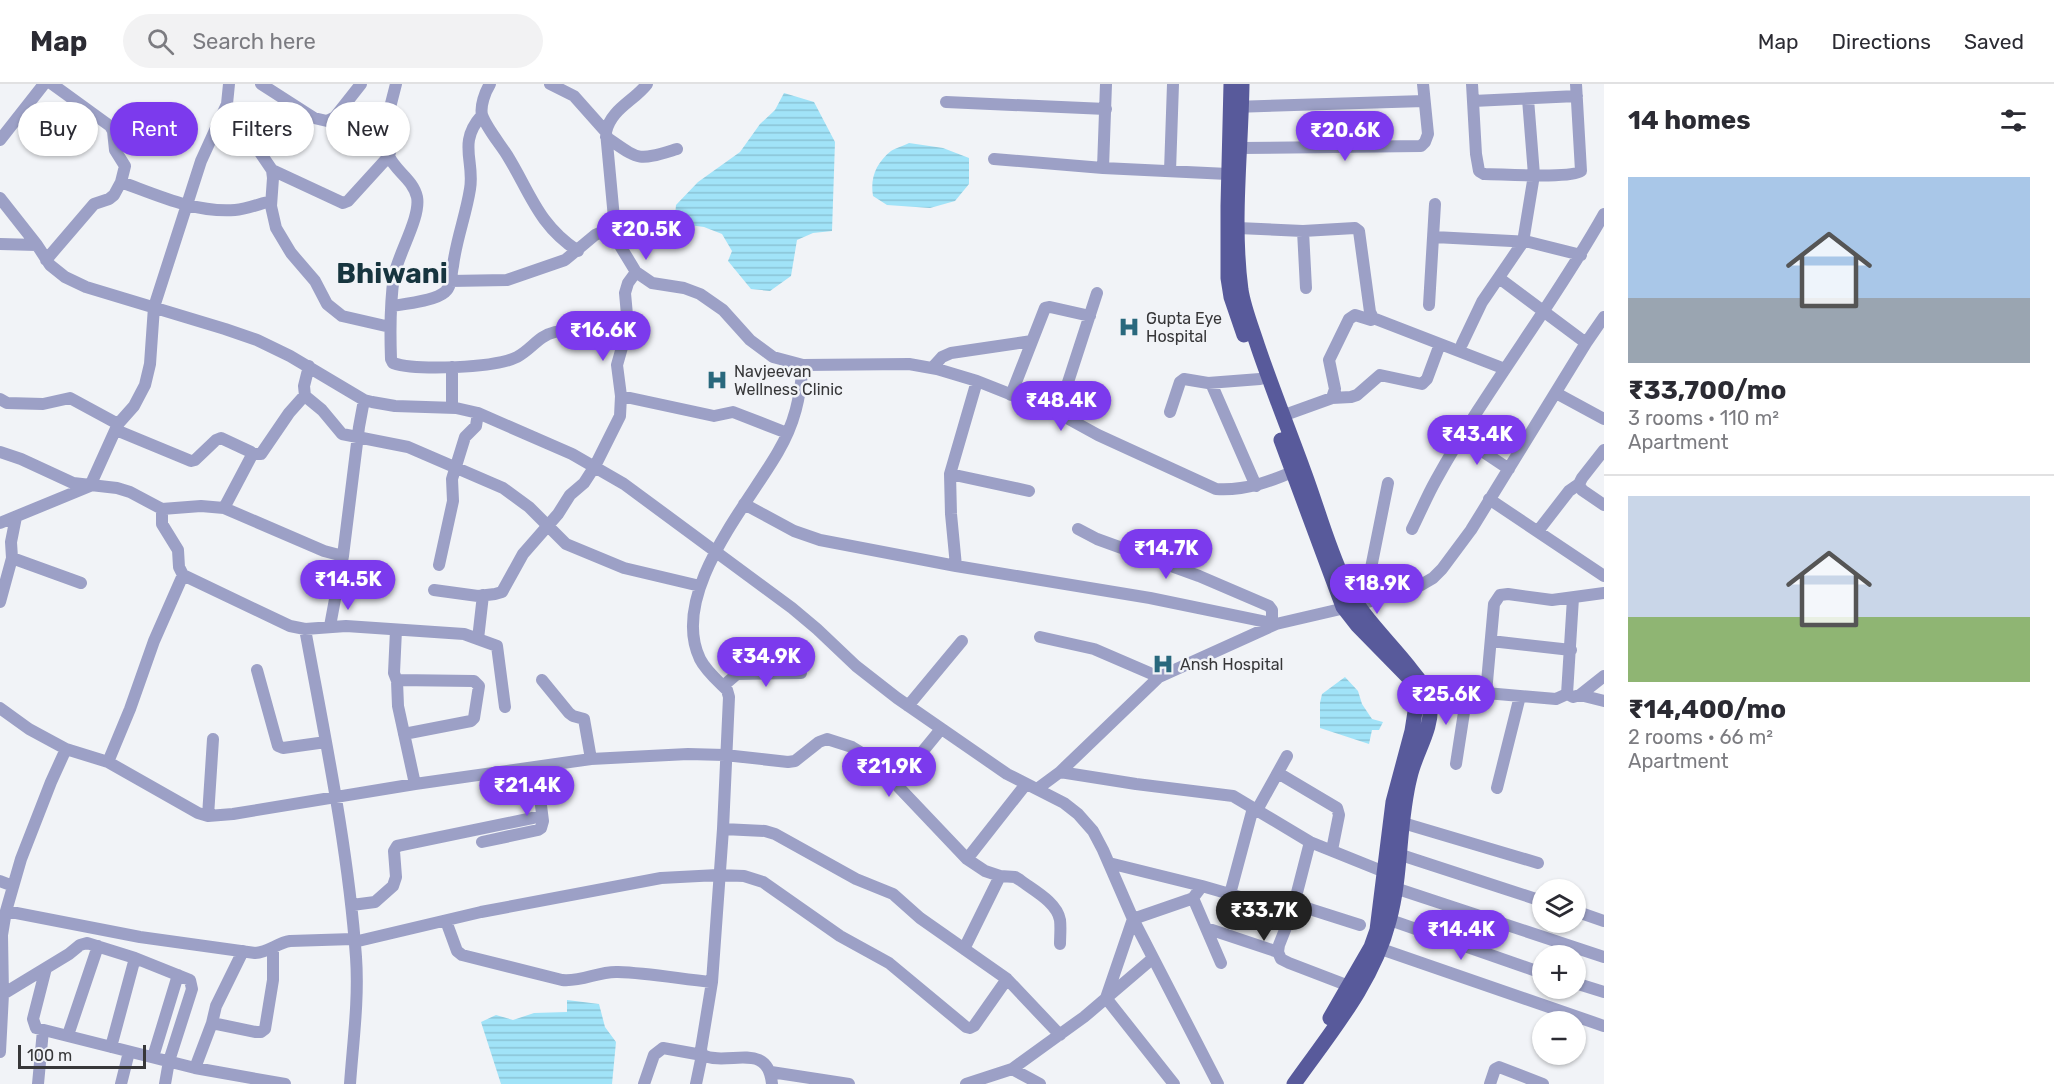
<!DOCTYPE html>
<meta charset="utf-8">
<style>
:root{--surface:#fff;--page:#f2f2f3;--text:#2b2b33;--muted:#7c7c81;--line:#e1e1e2;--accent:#7c3aed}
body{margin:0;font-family:Rubik,sans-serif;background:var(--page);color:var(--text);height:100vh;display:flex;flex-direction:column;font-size:22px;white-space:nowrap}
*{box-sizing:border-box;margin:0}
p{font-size:20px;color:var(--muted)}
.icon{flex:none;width:33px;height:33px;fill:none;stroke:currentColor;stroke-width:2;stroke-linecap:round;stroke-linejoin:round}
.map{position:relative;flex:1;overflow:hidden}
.drawer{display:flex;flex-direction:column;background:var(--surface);width:450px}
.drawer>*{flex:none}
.top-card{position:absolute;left:18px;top:18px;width:570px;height:54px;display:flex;gap:12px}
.tools{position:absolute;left:1532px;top:795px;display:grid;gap:12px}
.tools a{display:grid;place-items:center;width:54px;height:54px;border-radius:50%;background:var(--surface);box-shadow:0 2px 4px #0004;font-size:30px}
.scale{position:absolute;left:18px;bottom:15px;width:128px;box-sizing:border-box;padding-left:6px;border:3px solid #373739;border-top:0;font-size:16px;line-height:21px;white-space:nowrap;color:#373739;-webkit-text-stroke:4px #f1f3f7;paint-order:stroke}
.price{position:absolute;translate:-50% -51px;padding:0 14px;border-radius:21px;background:var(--accent);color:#fff;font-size:20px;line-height:39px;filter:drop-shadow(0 2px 3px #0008)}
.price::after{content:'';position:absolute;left:50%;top:36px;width:18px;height:14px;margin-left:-9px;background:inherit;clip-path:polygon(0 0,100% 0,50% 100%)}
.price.active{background:#222;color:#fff}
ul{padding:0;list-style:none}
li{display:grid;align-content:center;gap:12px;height:318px;padding:0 24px}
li+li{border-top:2px solid var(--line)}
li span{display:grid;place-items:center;height:186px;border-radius:0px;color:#555}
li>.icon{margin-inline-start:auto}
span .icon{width:108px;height:108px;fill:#fffc;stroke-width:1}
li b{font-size:26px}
h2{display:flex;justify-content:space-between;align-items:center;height:72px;padding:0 24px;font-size:26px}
.tag{padding:0 21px;border-radius:27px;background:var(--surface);box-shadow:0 2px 4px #0004;font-size:21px;line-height:54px}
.tag.active{background:var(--accent);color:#fff}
header{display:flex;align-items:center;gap:36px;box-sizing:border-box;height:84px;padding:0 30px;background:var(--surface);border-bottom:2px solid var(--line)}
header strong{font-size:28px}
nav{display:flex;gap:33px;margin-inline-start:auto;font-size:21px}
.search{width:420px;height:54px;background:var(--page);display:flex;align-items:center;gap:15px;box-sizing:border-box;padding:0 21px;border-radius:33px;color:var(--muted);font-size:22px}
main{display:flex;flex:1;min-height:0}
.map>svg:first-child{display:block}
.water{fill:url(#water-rules)}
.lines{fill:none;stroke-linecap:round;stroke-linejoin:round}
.minor{stroke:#9ca0c6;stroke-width:12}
.major{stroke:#585a9b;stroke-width:15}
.labels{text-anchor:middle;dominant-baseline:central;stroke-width:5;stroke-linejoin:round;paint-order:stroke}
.poi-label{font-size:16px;fill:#373739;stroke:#f1f3f7;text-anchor:start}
.town-label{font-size:28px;font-weight:bold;fill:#17353f;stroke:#f1f3f7}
</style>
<header>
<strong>Map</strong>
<div class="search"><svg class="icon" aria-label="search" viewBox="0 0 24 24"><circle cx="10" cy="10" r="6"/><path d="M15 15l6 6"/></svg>Search here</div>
<nav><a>Map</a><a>Directions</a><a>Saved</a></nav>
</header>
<main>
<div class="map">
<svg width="1604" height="1000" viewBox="0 0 1604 1000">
<defs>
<pattern id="water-rules" width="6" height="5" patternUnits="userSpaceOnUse" patternTransform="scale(1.5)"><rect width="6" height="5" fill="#a1e3f8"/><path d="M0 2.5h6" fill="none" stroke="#8bc3d5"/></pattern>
</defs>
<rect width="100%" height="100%" fill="#f1f3f7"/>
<path class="water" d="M784,9L814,18L835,58L832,147L813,149L797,156L791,192L770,207L751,205L728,177L732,167L722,150L704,143L682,140L675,132L676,121L698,98L740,68L760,40L775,26Z
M909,59L943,64L969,74V100L955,117L930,124L887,121L873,112C870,94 876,79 891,67C895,64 904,62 909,59Z
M1345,593L1358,607L1362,620L1372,635L1383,638L1379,646H1372L1369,660L1320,644V619L1322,610Z
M567,916L599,920L605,943L616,958L612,1000H501L481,938L496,931L513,936L534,929L567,928Z"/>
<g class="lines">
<path class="minor" d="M261,0L314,34L327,37L335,33L361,0
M396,0L385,43L392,60L389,72C395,87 413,95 417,113C421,133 398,170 394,192C390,219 390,248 391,275L393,279C417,287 495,284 517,273C532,265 538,252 555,248C578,243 602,250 625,253
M490,0C485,8 480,22 482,31C486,43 500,60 507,71C530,108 538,141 578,167
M550,0L574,12L606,48
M647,0C634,17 611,25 606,48L615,145L619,160L636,188L652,199L684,204L700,210L723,226L750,256L773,273L803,281L909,280L937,285L977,297L1058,329L1098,351L1216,405C1246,407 1272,397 1299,385
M1472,0L1476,70L1479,87L1484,90C1502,90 1570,95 1581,87L1576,0
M1473,17L1577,12
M946,18L1106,25
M227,20L272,86L273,94L271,122L276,144L291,169L315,197L327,220L342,232L390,243
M1233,23L1424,17
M606,53C641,77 636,77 677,65
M0,56L44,0
M1240,64L1421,62L1425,58L1428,50L1423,0
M994,75L1103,84L1228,90
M1103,84L1106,0
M272,86L343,119L348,117L389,72
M1170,87L1173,0
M121,98C157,111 195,129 235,126C247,125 259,120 271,117
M0,114L37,161L50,181L65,193L86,203L225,245L257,256L290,272L364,316L372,318L395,322L456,324L478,329L572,370L624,400L792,524L817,545L856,582L897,614L1007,690L1064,719L1078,730L1093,747L1103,766L1133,835L1218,1000
M1238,144L1303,147L1355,144L1359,147L1370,228L1373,234L1505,285
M1303,147L1306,204
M1434,153L1529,158L1581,171
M0,160L37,161
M46,176L94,120L109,115L114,111L121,98L125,82L115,66L113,47L110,42L52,0
M1499,194L1586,259
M450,197L507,196L565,176L595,151L604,147L615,145
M1429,221L1435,120
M392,222C405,220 435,217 445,208C452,202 451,190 453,182C456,156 466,131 470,105C475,77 457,59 482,31
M1462,260L1482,218L1523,158L1534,91L1528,15
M309,282L304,302L305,312L322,326L342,350L408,363L503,404L529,423L566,460L624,484L700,502
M932,284L942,273L951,269L1032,257
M1211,299L1256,402
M1556,309L1604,335
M1011,311L1045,224L1050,223L1090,232
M621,312L714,332L733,328L787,349
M1332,314L1351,313L1357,311L1380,291L1422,300L1427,295L1440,260
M0,315L7,319L43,320L70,314L118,340
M452,324V283
M1170,328L1180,298L1184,295L1208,299L1260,295
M1058,329L1097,209
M1282,332L1332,314L1335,305L1329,276L1349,235L1355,231L1371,236L1373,234
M116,346L191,377L195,376L216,356L221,354L251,368L252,371L224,424
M1461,353L1509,385
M1604,366L1582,394L1579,400L1582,406L1604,421
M0,368L21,375L73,399L117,404L130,408L162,425L201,422L224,424L324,467L343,472
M252,370H261L289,329L305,311
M950,390L1029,407
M1489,415L1604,492
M744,420L794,447L820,456L956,482L1150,514L1276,540
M162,425V440L178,466L179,483L183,491L290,542L305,545L346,542L464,550L497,562L505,623
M0,439L90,402L118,340L134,322L145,301L150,280L154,223L201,77L227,20L229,0
M1078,445L1097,455L1199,492L1269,522L1272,526V539
M1412,445C1420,429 1427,412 1436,396C1487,304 1553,221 1604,130
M1538,447L1569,407L1579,400
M12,474L81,499
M439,481L453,417L452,395L465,353L476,342L478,329
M956,482L951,430L950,390L977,297
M434,506L478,512L495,510L502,508L523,470L558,430L570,411L584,399L595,382L620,332L621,312L617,281L628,242L625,209L628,199L636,188
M0,518L12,474L11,458L16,433
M1364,519L1388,399
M330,542L343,472L359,343L364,316
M305,545C325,654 348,763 356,873C359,915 353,958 350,1000
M396,546L394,589L397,597L398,622L415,700
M1040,553L1094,565L1159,593
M478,555L483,511
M1491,557L1571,566
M257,586L278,662L283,664L326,658
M397,596L474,597L479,602L474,634L471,637L404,650
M542,596L569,629L573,632L584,635L591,675
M723,602L737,590L801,589
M1486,609L1494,520L1500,511L1508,510L1552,516L1604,509
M1567,610L1573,514
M1429,611L1486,609L1556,615L1567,610L1573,613L1580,611L1604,617
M1580,611L1604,592
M908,622L962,557
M0,624L29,645L66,665L108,678L198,729L208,732L233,730L415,700L591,675L688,670L725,671L788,678L795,677L819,658L827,655L852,663L873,676L967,775L985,787L1000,792L964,865
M108,678L130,625L154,557L183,491
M1456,680L1467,609
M1060,688L1136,700L1233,712L1310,758L1392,791
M1278,689L1337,724L1339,731L1332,766
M896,700L941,645
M1497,704L1520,612
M1037,705L1060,688L1159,593L1276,540L1358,521L1421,501L1433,494L1442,485L1471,446L1586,259L1604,233
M1257,726L1287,672
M208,732L213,655
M1403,739L1538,779
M723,745L765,747L775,750L856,795L893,810L920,834L1007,895
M482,758L538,746L541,744L543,737L536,683
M1310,758L1292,828L1279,861L1278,868L1281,875L1289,879L1349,902
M1398,770L1542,817
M967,775L1026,700
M1109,779L1202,802L1292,828
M1000,792L1015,793L1020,796C1033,806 1057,818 1060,836C1061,844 1060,853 1060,860
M0,797L13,802
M1395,804L1604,873
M1230,810L1253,724
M1193,814L1221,879
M1294,820L1360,841
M352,821L375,818L393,802L396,793L394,767L397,762L542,732
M6,827L140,853L255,869C269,868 277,859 290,857L353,855
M1575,827L1604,837
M1390,836L1542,889
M446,837L457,867L462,871L562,896C583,898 598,887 618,888C649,889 681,895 712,898
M1206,844L1278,868
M354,858L481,828L661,794L718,791L744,792L763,798L840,852L889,879L966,943L970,944L974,942L1007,895L1060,951
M1381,865L1604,942
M46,884L33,935L36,944L195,984L212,939L216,922L243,867
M1575,899L1604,908
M3,910L69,870L80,861L87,859L135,874L190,896L192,905L169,977L165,1000
M212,939L256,948H261L265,945L273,896V865
M68,951L98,862
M111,963L135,874
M0,968L3,910L2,851L6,827L21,775L51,698L66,665
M153,973L178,891
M195,984L285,1000
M1012,985L1040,1000
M771,988L849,1000
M38,1000L43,946
M121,1000L129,968
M644,1000L654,971L663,964L702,971L696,1000
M772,1000C768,956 729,983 702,971L701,965L712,898L723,745L729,613L727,606C718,597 706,587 700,575C669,510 747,422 778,368C795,339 800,314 803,281
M966,1000L1012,985L1084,933L1152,875
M1174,1000L1106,914L1133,835L1188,816L1193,814L1202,802
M1490,1000L1495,985L1499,983L1543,1000"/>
<path class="major" d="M1231,0L1228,122V194L1231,213L1244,251
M1242,0C1241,68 1232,138 1241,206C1244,225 1252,244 1258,263C1272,304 1288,344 1303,385C1317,422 1327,461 1344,497C1359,530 1387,555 1409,583C1418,595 1429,605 1430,620C1433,645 1415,669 1410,693C1398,740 1402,790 1389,837C1373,899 1330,949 1294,1000
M1281,356L1343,523L1357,541L1408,593L1417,615L1412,647L1393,718L1377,846L1371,863L1330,934"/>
</g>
<defs>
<symbol id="hospital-bare" viewBox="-9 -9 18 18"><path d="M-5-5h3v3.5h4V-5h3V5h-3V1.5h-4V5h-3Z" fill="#29687d" stroke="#f1f3f7" stroke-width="2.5" paint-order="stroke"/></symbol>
</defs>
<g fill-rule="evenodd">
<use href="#hospital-bare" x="1114" y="228" width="30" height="30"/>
<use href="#hospital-bare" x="702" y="281" width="30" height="30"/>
<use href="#hospital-bare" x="1148" y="565" width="30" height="30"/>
</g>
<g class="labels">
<g class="poi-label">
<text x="1146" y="234">Gupta Eye<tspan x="1146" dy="18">Hospital</tspan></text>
<text x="734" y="287">Navjeevan<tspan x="734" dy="18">Wellness Clinic</tspan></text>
<text x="1180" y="580">Ansh Hospital</text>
</g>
<g class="town-label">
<text x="392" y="189">Bhiwani</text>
</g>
</g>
</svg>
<div class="tools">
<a><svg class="icon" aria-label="layers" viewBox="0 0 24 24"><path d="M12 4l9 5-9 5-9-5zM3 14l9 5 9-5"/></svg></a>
<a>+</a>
<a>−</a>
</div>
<div class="scale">100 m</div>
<b class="price" style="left:1345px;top:78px">₹20.6K</b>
<b class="price" style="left:646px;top:177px">₹20.5K</b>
<b class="price" style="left:603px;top:278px">₹16.6K</b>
<b class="price" style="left:1061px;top:348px">₹48.4K</b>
<b class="price" style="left:1477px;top:382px">₹43.4K</b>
<b class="price" style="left:1166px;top:496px">₹14.7K</b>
<b class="price" style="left:348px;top:527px">₹14.5K</b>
<b class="price" style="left:1377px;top:531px">₹18.9K</b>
<b class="price" style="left:766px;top:604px">₹34.9K</b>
<b class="price" style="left:1446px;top:642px">₹25.6K</b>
<b class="price" style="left:889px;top:714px">₹21.9K</b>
<b class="price" style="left:527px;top:733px">₹21.4K</b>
<b class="price active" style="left:1264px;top:858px">₹33.7K</b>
<b class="price" style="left:1461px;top:877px">₹14.4K</b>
<div class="top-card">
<a class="tag">Buy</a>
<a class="tag active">Rent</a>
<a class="tag">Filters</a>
<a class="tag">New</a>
</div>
</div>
<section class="drawer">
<h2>14 homes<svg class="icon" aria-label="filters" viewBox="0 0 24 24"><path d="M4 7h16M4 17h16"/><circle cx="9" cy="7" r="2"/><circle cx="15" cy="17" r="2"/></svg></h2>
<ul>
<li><span style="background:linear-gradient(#a9c7e8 65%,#9aa5b1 0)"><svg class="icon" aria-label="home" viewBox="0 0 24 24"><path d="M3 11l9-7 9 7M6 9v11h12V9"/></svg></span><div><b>₹33,700/mo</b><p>3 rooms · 110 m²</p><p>Apartment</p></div></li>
<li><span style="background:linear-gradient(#c9d6e8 65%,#8fb573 0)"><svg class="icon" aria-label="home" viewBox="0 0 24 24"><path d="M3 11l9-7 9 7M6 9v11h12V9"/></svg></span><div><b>₹14,400/mo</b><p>2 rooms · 66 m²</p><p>Apartment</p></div></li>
</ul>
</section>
</main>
